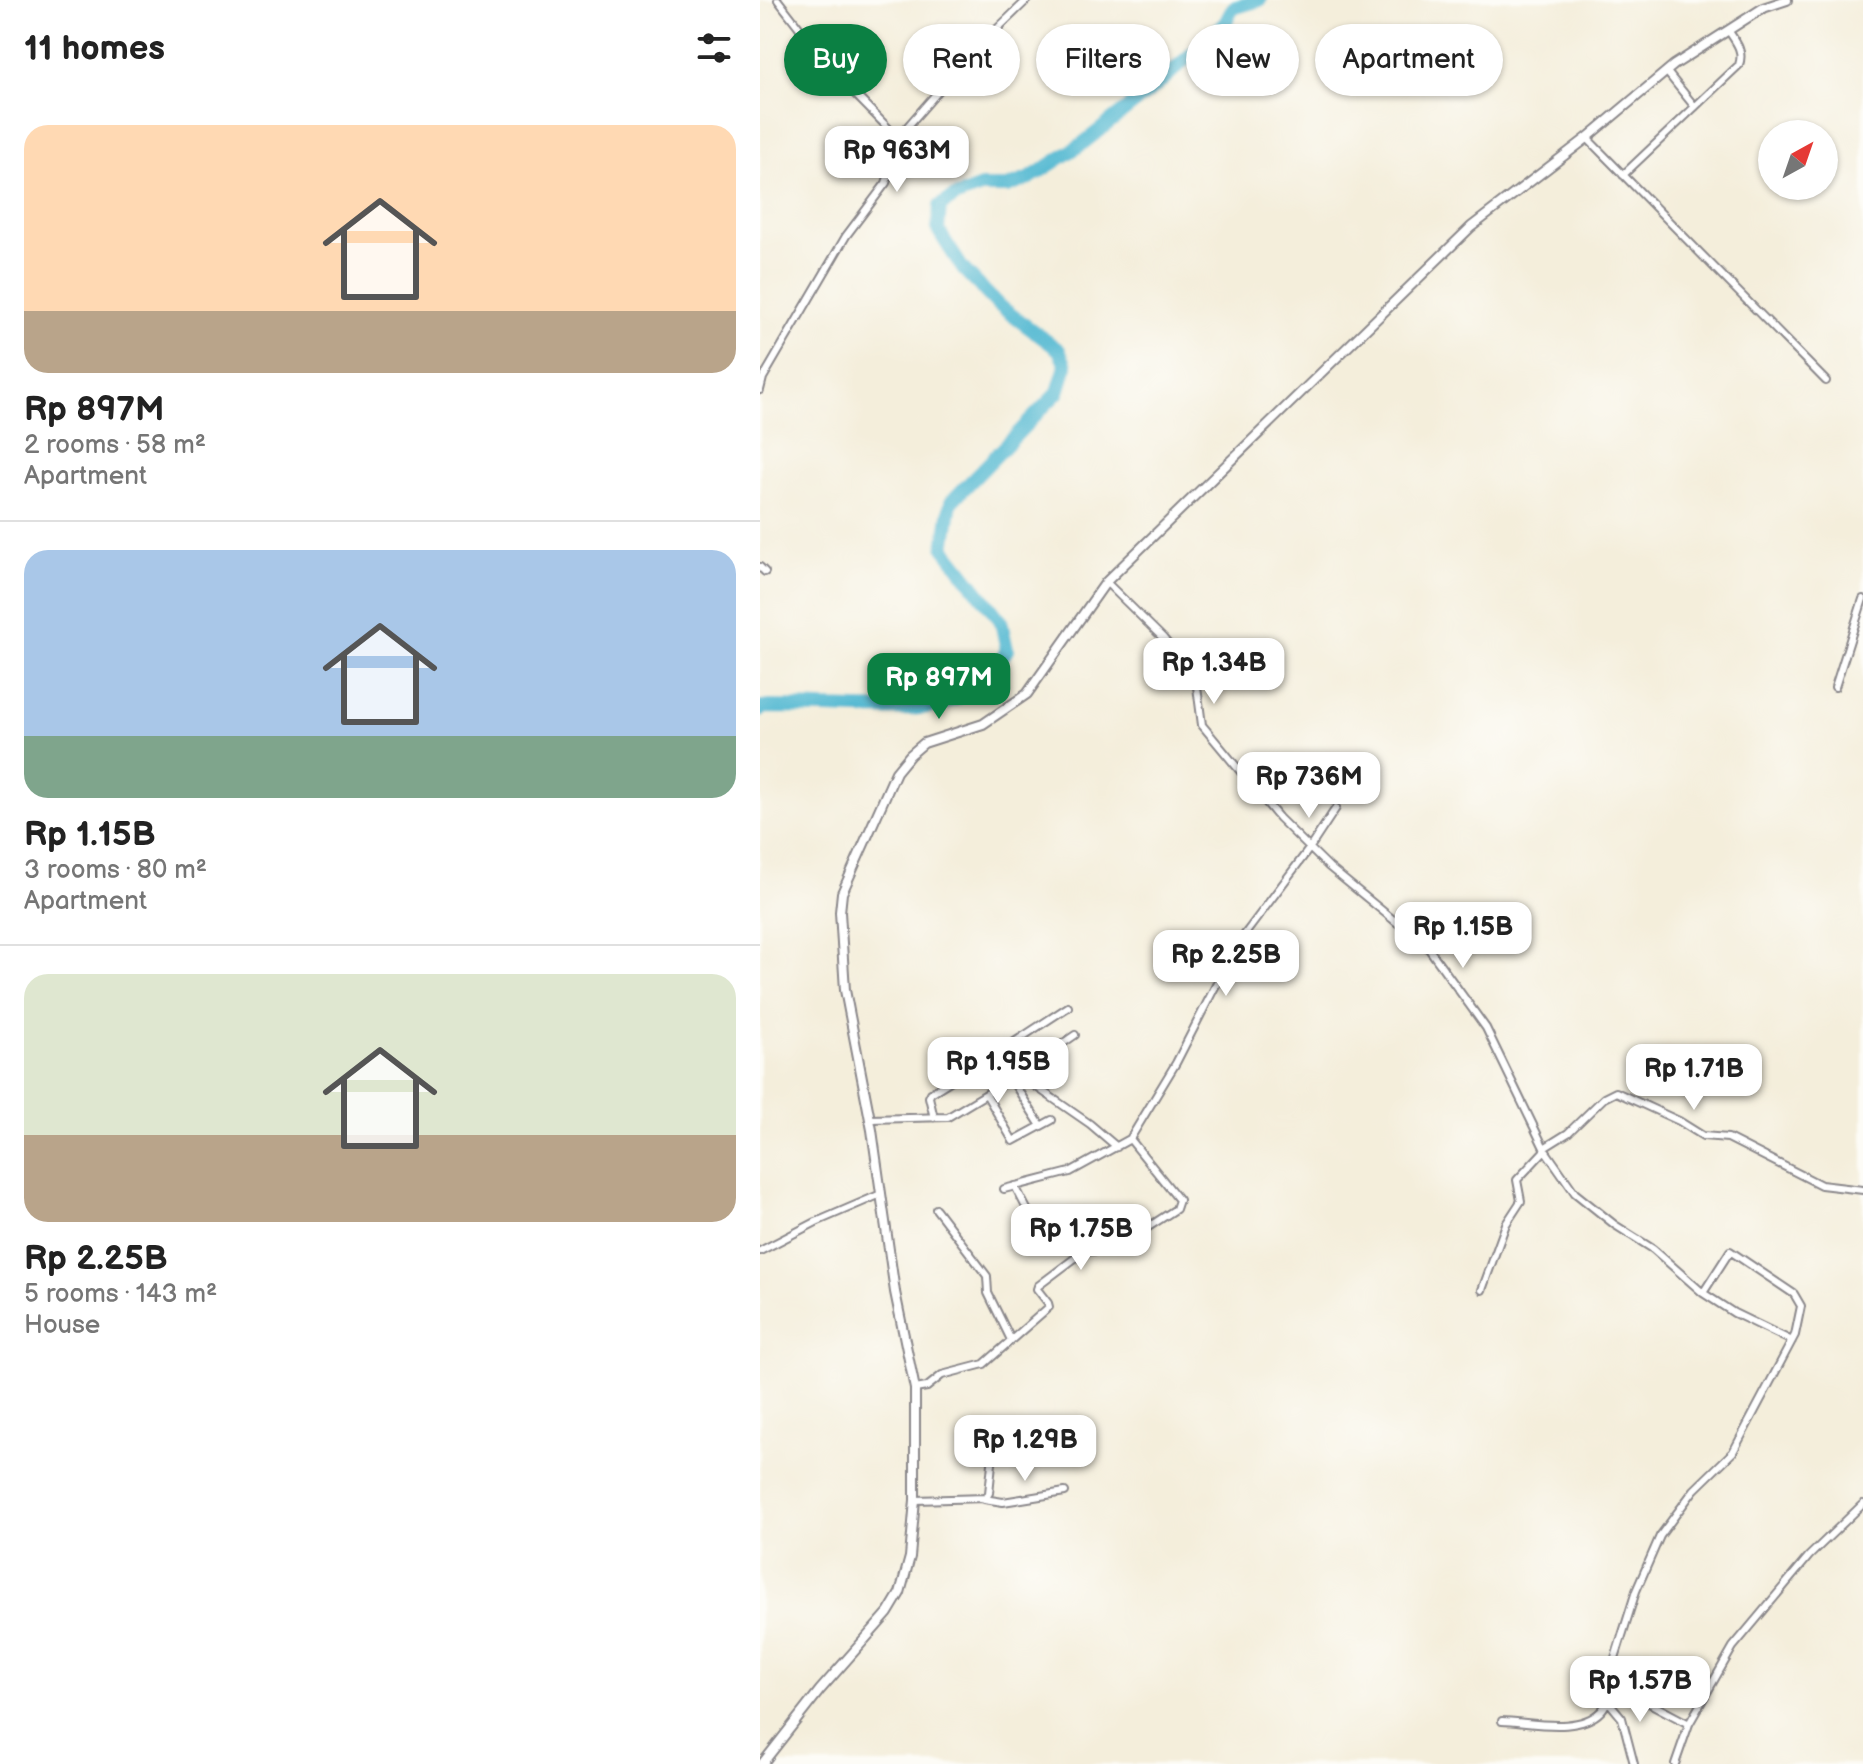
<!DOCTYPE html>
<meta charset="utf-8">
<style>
:root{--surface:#fff;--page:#f6f6f6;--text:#222;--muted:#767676;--line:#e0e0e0;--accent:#0b8043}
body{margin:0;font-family:"Balsamiq Sans",sans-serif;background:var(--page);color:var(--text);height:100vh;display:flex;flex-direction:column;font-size:30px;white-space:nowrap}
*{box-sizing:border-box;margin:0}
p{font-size:26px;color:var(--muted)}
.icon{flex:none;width:44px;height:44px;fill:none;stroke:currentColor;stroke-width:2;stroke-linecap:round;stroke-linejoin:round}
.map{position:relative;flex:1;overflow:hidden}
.sheet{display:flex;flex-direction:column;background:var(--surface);width:760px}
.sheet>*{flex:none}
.hud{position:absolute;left:24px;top:24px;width:760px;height:72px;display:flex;gap:16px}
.needle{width:52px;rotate:40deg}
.controls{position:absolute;left:998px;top:120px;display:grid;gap:16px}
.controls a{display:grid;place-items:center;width:80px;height:80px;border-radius:50%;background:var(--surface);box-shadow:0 2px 6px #0004;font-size:40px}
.price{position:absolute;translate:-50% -68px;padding:0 18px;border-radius:16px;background:#fff;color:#222;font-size:26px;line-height:52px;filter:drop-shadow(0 2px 4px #0008)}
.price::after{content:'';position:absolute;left:50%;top:48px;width:24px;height:18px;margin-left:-12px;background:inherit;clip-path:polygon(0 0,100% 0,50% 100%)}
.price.current{background:var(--accent);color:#fff}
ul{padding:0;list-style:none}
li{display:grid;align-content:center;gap:16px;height:424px;padding:0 24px}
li+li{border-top:2px solid var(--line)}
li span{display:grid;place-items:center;height:248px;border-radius:24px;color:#555}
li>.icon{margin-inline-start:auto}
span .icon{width:144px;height:144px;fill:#fffc;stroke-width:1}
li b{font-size:34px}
h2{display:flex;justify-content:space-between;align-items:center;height:96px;padding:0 24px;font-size:34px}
.tag{padding:0 28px;border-radius:36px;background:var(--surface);box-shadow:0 2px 6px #0004;font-size:28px;line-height:72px}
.tag.current{background:var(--accent);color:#fff}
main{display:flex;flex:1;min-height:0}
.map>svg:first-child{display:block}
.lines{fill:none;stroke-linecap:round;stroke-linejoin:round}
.river{stroke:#54b9d2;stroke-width:14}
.minor-casing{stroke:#8b888b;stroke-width:10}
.tertiary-casing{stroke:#8b888b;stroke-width:12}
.minor{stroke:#fff;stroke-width:6}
.tertiary{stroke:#fff;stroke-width:8}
</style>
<main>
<section class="sheet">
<h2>11 homes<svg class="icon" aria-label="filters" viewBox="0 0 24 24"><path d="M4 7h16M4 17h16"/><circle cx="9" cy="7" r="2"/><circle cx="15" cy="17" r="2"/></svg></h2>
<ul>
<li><span style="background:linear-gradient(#ffd9b3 75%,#b9a48a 0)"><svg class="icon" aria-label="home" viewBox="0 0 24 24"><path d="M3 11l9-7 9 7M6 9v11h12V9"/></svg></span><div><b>Rp 897M</b><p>2 rooms · 58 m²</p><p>Apartment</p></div></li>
<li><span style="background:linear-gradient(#a9c7e8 75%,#7fa58c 0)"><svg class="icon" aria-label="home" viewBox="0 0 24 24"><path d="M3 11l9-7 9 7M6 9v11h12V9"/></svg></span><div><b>Rp 1.15B</b><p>3 rooms · 80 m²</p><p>Apartment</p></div></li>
<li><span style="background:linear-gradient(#dfe7d0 65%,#b9a48a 0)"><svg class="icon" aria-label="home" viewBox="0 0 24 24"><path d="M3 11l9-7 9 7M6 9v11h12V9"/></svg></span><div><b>Rp 2.25B</b><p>5 rooms · 143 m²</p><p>House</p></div></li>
</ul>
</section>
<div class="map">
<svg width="1103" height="1764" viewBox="0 0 1103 1764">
<rect width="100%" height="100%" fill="#fdfcf7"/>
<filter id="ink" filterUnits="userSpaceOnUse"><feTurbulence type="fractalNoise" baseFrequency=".0125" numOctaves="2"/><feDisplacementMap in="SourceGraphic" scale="16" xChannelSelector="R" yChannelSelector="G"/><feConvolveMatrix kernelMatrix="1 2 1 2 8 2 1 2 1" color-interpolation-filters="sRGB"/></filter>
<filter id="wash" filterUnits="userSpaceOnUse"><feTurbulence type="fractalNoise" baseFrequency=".006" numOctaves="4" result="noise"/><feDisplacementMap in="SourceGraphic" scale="32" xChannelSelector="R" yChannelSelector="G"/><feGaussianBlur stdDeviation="1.8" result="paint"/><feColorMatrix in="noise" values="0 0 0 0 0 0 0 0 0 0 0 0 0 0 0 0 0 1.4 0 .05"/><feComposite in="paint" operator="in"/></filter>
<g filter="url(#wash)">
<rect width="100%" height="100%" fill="#f4eedb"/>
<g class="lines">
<path class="river" d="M0,710L2,707C34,707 65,708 96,709C163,710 207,714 247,650L241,621L184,548L191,502L298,392L306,366L299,350L237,304L203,269L178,230L180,206L194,197L221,187H247L270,178L322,144L397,85L464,25L473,8L500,0"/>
</g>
</g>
<g filter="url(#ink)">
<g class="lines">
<defs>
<path id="minor" d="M18,0L75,74L140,140
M906,71L935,107
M827,138L1066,381
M863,175L979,65C984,51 976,42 968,30
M0,390L3,378L86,236L126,183L140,140L147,127L210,55L267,0
M0,567L5,572
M346,582L403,638L436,679L442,725L519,818L569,867L669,949L726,1028L785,1150L815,1193L855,1225L893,1249L943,1293L970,1251L1034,1294L1041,1306L1035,1335L973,1452L934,1490L900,1536L876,1591L845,1690L848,1701L862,1718L874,1764
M1075,687L1103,599
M230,1058L308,1007
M257,1075L315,1035
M251,1079L281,1126
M226,1094L253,1141L292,1120
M174,1118L169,1097L171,1093L225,1059L235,1060L261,1077
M110,1119L188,1117L251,1079L262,1077L330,1124L357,1147
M784,1148L808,1133L844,1098L856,1092L919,1121L943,1136L968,1138L1061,1185L1103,1190
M255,1186L285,1244
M244,1189L310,1172L370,1139L416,1063L476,946L549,849L576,808
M176,1209L227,1276L228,1293L251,1340
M0,1251L56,1222L121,1194
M722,1290L746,1224L761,1201L757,1180L785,1150
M943,1293L974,1313L1032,1341
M155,1389L167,1387L182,1375L224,1364L289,1307L288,1303L277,1289L278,1286L323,1252L356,1248L416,1209L419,1200L370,1139
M224,1499L243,1502L305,1492
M155,1500L226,1498L229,1493L234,1444
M742,1721C771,1722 819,1734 841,1711C849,1703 849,1691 861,1688L929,1724L973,1647L1049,1556L1103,1504
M915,1764L929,1724"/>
<path id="tertiary" d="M2,1764L60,1690L128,1613L140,1593L150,1557L155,1500V1389L135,1292L112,1130L85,990L80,912L82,893L136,772L150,755L164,743L223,724L267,694L346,582L711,227L827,138L914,65L1003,8L1027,0"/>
</defs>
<use href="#minor" class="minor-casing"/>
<use href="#tertiary" class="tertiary-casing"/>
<use href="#minor" class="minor"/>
<use href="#tertiary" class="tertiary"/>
</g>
</g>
</svg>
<div class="controls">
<a><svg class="needle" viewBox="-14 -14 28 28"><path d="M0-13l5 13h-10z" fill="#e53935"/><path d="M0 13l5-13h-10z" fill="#767676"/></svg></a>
</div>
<b class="price" style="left:137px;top:194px">Rp 963M</b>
<b class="price" style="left:454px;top:706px">Rp 1.34B</b>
<b class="price current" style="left:179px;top:721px">Rp 897M</b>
<b class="price" style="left:549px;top:820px">Rp 736M</b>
<b class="price" style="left:703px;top:970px">Rp 1.15B</b>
<b class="price" style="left:466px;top:998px">Rp 2.25B</b>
<b class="price" style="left:238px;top:1105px">Rp 1.95B</b>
<b class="price" style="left:934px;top:1112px">Rp 1.71B</b>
<b class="price" style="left:321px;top:1272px">Rp 1.75B</b>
<b class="price" style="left:265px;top:1483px">Rp 1.29B</b>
<b class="price" style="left:880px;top:1724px">Rp 1.57B</b>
<div class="hud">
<a class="tag current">Buy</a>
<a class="tag">Rent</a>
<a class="tag">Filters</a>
<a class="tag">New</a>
<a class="tag">Apartment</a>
</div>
</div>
</main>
